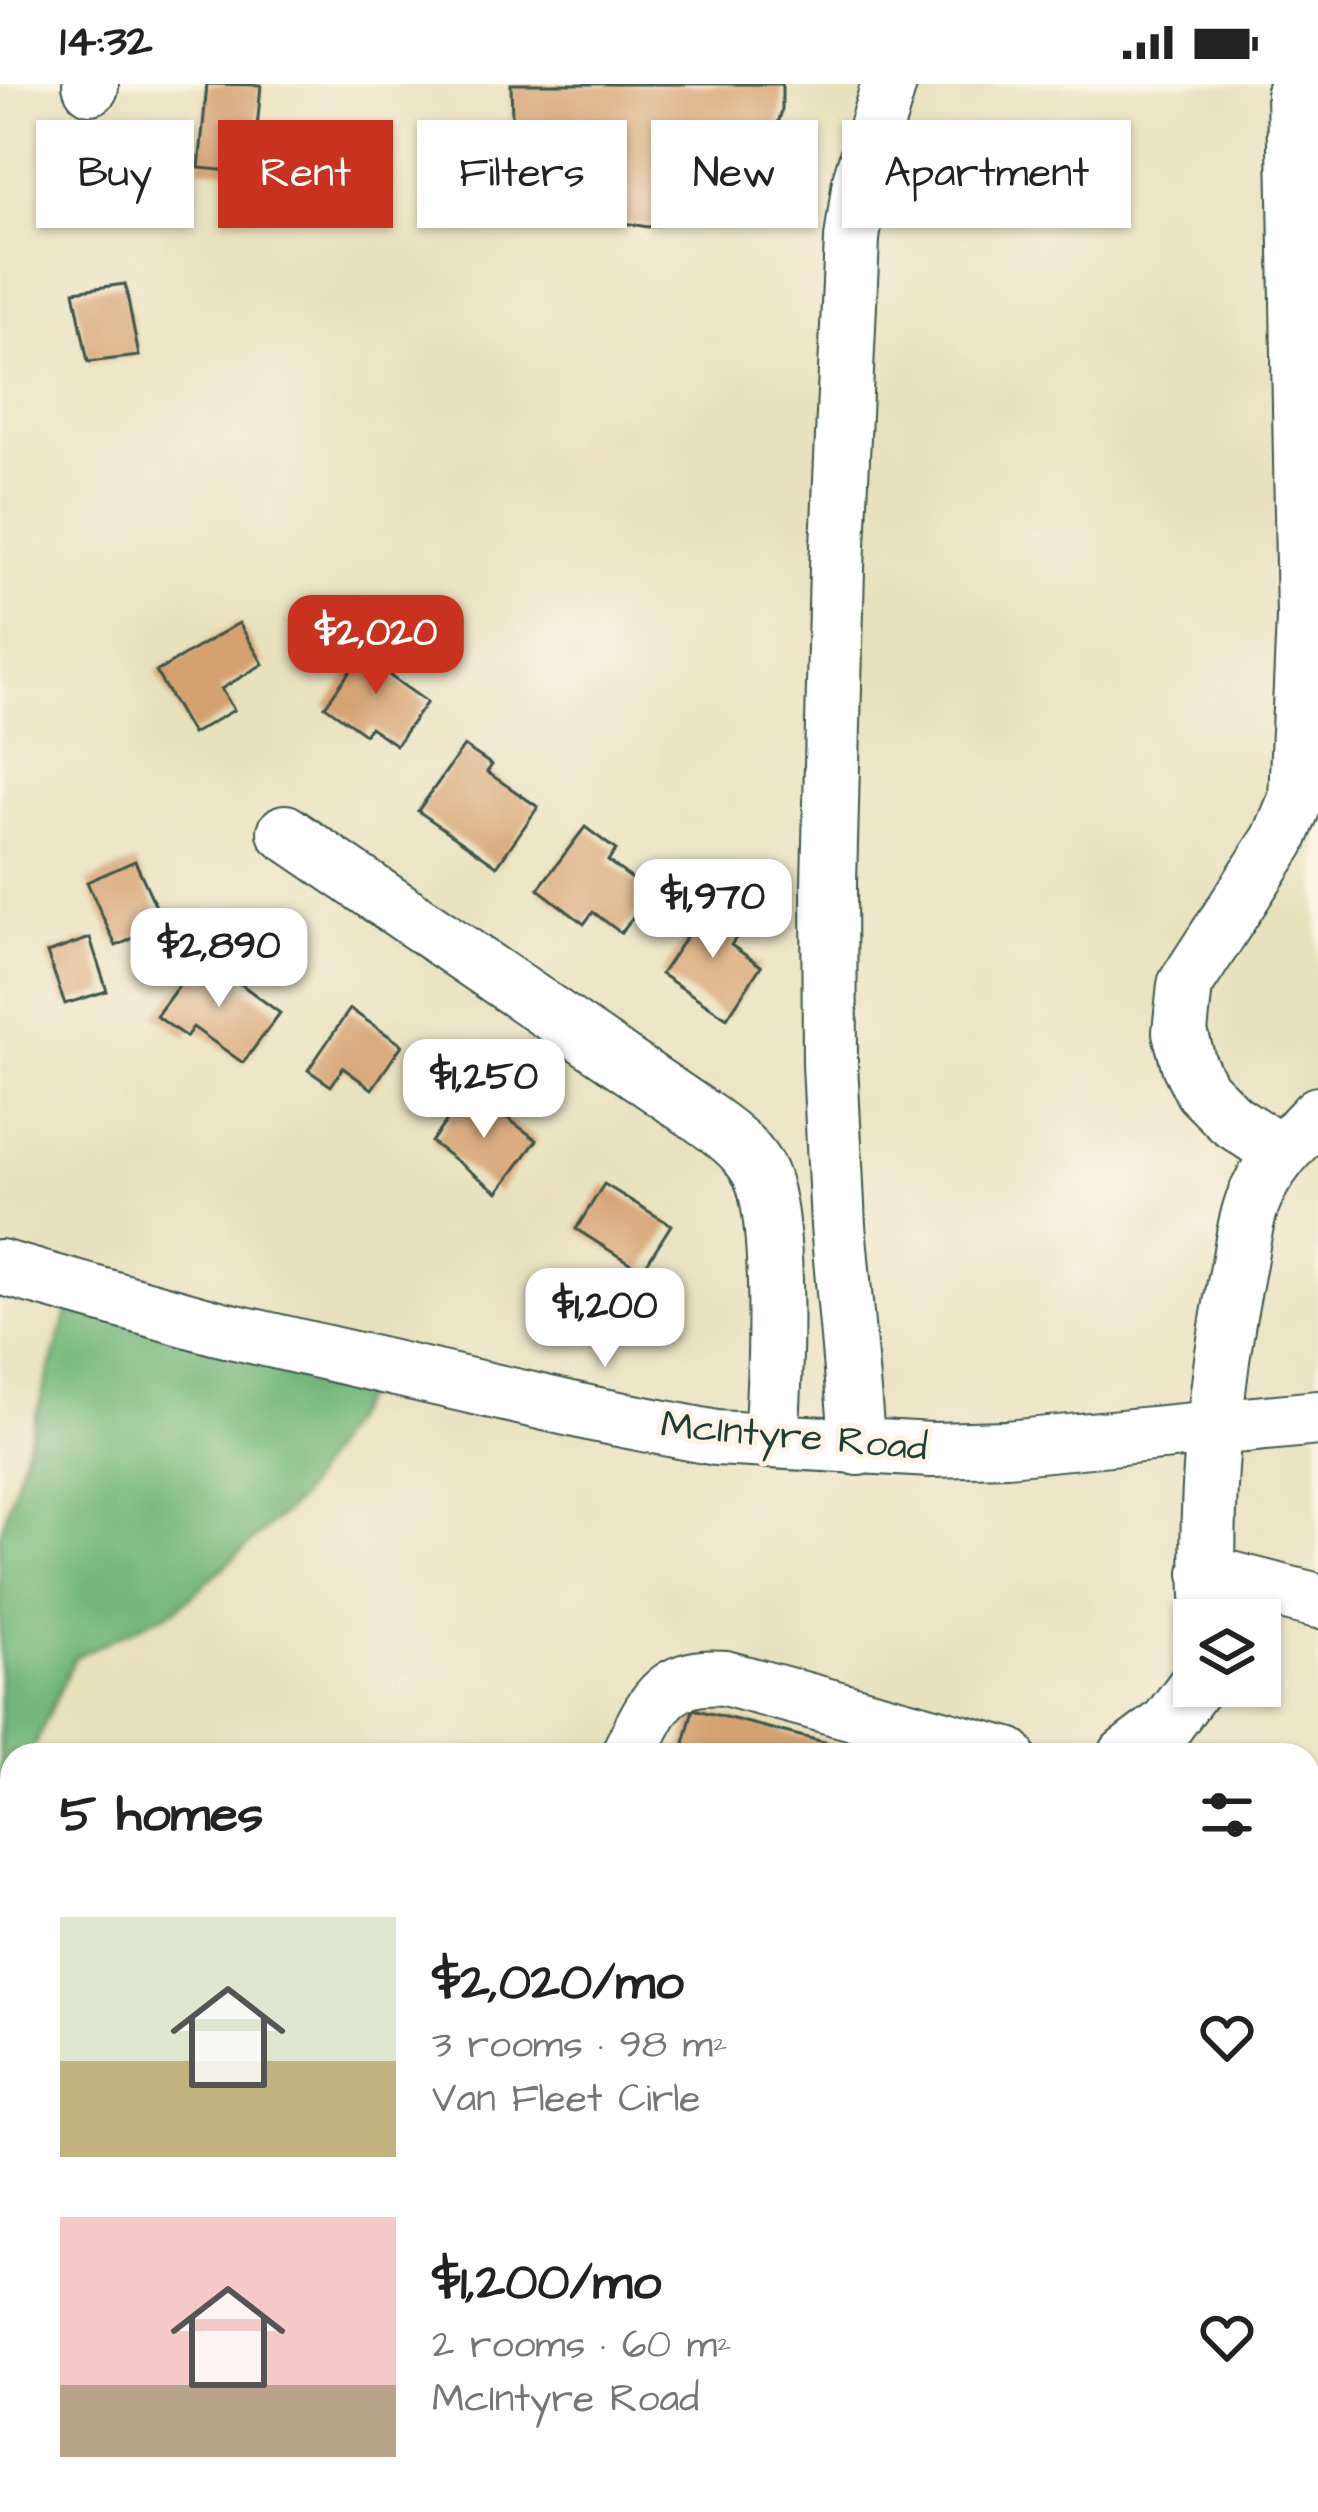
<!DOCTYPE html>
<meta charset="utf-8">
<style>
:root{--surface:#fff;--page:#f6f6f6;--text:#222;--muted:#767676;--accent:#c8321e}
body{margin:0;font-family:"Architects Daughter",sans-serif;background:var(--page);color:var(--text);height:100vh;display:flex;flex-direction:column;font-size:45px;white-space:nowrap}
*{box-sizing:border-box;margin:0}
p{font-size:39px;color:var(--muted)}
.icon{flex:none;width:66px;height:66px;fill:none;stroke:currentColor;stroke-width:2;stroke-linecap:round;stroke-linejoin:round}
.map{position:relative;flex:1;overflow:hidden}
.details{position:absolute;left:0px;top:1659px;width:1320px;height:771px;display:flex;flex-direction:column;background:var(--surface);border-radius:36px 36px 0 0;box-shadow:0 3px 9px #0004}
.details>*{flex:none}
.hud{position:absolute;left:36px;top:36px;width:1248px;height:108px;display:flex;gap:24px}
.tools{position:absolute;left:1173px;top:1515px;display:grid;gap:24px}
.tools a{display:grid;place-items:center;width:108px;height:108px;border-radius:0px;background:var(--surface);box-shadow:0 3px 9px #0004;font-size:60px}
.price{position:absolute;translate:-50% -102px;padding:0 27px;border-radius:24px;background:#fff;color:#222;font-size:39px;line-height:78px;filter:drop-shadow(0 3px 6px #0008)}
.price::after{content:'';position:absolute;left:50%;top:72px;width:36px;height:27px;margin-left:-18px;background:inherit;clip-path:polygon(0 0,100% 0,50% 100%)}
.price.selected{background:var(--accent);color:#fff}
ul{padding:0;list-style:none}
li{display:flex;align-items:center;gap:36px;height:300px;padding:0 60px}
li span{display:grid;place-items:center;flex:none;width:336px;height:240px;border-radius:0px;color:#555}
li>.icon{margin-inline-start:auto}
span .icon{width:144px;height:144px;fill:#fffc;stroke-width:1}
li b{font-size:51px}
h2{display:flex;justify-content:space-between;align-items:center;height:144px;padding:0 60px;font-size:51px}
.chip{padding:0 42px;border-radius:0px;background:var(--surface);box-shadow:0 3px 9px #0004;font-size:42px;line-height:108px}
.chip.selected{background:var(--accent);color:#fff}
.status{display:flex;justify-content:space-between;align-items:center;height:84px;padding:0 60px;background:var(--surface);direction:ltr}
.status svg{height:33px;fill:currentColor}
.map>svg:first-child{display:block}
.forest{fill:#74b77a;stroke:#4a7a57;stroke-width:3}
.building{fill:#d4a070}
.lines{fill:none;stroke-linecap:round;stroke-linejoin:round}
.minor-casing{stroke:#3d5649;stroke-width:58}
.minor{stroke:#fff;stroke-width:54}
.labels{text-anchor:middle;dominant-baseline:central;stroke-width:10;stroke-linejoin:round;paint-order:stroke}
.street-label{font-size:39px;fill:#1f3d34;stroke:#fcf5e5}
</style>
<div class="status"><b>14:32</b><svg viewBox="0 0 49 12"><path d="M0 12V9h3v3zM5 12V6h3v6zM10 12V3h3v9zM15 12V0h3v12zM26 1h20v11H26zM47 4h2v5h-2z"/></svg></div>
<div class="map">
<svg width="1318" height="2428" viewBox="0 0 1318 2428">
<rect width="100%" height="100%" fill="#fcf5e5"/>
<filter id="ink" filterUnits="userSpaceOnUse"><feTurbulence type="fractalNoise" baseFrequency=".00833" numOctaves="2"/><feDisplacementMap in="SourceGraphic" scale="24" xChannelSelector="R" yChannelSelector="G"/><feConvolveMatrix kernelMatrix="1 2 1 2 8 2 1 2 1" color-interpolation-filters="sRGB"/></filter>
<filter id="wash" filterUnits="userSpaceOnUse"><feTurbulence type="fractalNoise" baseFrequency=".004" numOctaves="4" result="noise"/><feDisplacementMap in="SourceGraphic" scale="48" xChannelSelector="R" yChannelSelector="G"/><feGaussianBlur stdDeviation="2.7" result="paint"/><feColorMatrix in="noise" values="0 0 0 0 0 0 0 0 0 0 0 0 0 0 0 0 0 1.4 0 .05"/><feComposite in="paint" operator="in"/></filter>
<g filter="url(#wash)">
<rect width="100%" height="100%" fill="#e8e1be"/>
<path class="forest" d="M74,1206L383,1282L297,1417L178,1524L75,1573L30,1671H12V1711L0,1787V1450Z
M0,1789L12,1807V1939L0,1959Z"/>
<g id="blocks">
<path class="building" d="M207,0L261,1L253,89L199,84Z
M511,0H782V26L772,61L753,92L727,117L695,134L648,143L601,135L561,112L530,77L512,33Z
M125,200L139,272L88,278L74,207Z
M239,539L263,580L221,605L234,626L192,650L156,588Z
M371,558L400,578L390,592L427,618L396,661L370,643L365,650L325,622Z
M464,662L492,681L487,688L538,723L497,782L418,727Z
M585,743L616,766L608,777L651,809L621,849L593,828L584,840L538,805Z
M135,777L164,840L116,862L87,798Z
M711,816L746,839L731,861L761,882L727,934L661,890Z
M90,854L107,907L65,920L47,869Z
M201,871L280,929L243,979L193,943L186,953L156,932Z
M350,925L402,961L372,1005L343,984L331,1002L308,986Z
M469,1006L537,1056L498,1108L431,1058Z
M604,1100L671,1141L642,1187L576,1145Z
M693,1625L868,1669V1671H681Z
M1316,1811H1318V1980L1308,1977V1839Z
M412,2418H587L584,2428H419L409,2426Z"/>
</g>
</g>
<g filter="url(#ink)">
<use href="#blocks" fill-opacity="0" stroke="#3d5649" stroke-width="3"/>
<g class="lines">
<defs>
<path id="minor" d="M90,0L91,3
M285,748L697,1029C720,1045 744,1061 758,1086C783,1130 775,1299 771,1354
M1281,1069L1231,1036L1202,1007L1189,981L1180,948L1185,901L1279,756L1296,715L1304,534L1294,8
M0,1183L218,1244L593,1330L716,1354L932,1366L1007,1364L1318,1334
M858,1364L838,1141L830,980L829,799L837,484L852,155L860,97L889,0
M1207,1489L1318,1517
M1210,1536C1204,1422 1214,1301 1237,1189C1242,1166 1244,1139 1253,1117C1266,1083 1293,1056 1318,1030
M628,1671C653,1622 662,1589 725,1594L1008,1671
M1126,1671L1167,1640L1195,1602
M1308,2044L1318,2048
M299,2428L313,2418
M641,2428L643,2418"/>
</defs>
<use href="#minor" class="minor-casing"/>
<use href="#minor" class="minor"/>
</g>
</g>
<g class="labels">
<g class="street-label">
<text transform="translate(794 1353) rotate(5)">McIntyre Road</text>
</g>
</g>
</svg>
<div class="tools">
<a><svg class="icon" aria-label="layers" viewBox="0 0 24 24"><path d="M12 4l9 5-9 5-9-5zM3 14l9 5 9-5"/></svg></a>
</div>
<b class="price selected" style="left:376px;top:613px">$2,020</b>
<b class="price" style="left:713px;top:877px">$1,970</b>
<b class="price" style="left:219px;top:926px">$2,890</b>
<b class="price" style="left:484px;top:1057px">$1,250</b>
<b class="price" style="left:605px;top:1286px">$1,200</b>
<div class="hud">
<a class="chip">Buy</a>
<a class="chip selected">Rent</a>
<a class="chip">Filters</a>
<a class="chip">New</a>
<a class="chip">Apartment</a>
</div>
<section class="details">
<h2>5 homes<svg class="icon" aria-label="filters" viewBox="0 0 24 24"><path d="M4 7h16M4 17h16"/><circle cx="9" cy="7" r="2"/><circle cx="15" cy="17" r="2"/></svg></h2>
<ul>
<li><span style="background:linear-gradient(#dfe7d0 60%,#c2b280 0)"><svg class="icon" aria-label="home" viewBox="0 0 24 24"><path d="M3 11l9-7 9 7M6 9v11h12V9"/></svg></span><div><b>$2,020/mo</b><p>3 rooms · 98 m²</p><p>Van Fleet Cirle</p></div><svg class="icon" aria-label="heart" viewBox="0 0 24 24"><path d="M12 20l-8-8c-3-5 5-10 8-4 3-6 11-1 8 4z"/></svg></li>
<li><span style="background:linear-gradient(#f6c9c9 70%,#b9a48a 0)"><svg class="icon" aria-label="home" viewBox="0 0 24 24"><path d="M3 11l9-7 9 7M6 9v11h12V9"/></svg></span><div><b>$1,200/mo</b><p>2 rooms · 60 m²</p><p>McIntyre Road</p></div><svg class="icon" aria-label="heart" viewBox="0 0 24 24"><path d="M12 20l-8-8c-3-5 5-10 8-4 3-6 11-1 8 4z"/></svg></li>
</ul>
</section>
</div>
